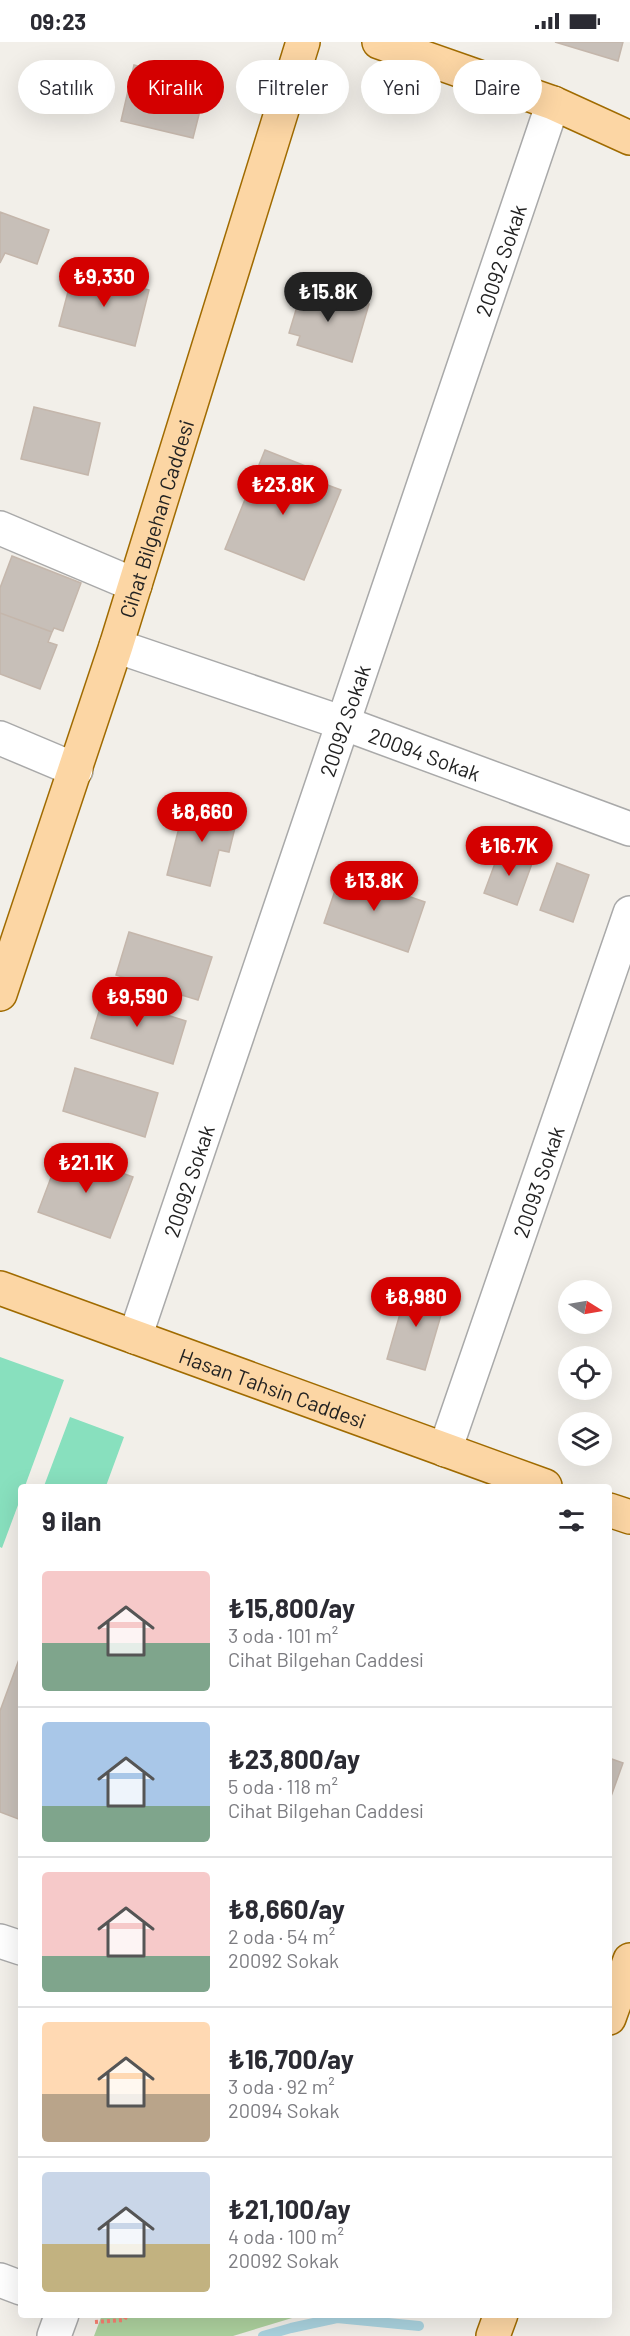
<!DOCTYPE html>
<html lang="tr">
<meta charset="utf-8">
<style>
:root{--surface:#fff;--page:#f2f2f3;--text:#2b2b33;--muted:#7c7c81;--line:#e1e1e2;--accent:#d40000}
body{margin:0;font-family:Barlow,sans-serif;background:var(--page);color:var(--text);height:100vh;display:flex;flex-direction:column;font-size:22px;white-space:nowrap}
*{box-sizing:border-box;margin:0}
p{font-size:20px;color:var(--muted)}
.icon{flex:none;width:33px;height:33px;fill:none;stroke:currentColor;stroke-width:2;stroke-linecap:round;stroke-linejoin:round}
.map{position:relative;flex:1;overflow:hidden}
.panel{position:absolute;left:18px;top:1442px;width:594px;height:834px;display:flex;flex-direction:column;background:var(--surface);border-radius:6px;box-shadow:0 6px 24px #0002}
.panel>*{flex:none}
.hud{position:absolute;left:18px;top:18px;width:594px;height:54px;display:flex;gap:12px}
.needle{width:39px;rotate:101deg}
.buttons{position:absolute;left:558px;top:1238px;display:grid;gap:12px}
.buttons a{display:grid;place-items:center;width:54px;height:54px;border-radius:50%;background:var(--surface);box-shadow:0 6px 24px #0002;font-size:30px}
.price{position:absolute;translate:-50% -51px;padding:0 14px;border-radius:21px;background:var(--accent);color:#fff;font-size:20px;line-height:39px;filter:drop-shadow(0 2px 3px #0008)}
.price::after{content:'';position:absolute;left:50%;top:36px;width:18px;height:14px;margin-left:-9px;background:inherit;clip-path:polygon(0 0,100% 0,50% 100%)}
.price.on{background:#222;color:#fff}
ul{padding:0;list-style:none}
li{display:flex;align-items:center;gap:18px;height:150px;padding:0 24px}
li+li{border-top:2px solid var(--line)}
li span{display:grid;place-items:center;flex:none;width:168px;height:120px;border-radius:6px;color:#555}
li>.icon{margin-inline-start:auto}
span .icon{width:72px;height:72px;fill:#fffc;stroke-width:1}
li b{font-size:26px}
h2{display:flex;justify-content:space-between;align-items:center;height:72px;padding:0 24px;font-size:26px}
.pill{padding:0 21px;border-radius:27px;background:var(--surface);box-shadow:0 6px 24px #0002;font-size:21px;line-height:54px}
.pill.on{background:var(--accent);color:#fff}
.status{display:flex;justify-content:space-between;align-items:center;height:42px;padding:0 30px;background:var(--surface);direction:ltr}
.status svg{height:16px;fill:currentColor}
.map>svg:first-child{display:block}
.forest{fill:#add19e}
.pitch{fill:#88e0be}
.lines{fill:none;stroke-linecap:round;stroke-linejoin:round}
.stream{stroke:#aad3df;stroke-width:10}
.building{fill:#c7bfb8;stroke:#c4b6ab;stroke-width:1.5}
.minor-casing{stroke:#a9a9a9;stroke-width:36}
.major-casing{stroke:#a06b00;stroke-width:36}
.path{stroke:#fa8072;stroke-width:4;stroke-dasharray:3 3;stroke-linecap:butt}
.minor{stroke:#fff;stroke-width:33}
.major{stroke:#fcd6a4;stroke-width:33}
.labels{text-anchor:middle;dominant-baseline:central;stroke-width:4.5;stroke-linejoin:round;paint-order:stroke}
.street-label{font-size:21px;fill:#222;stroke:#fff}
</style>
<div class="status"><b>09:23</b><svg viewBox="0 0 49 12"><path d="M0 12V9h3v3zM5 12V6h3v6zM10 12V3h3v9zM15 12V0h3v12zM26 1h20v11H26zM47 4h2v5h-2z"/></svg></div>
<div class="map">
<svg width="630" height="2294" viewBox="0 0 630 2294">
<rect width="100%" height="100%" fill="#f2efe9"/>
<path class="forest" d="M102,2273V2272L302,2273L233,2294H94Z"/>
<path class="pitch" d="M0,1315L64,1338L25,1444H21V1455L2,1506L0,1505Z
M70,1375L124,1395L106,1444H44Z"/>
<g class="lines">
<path class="stream" d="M263,2294L291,2286L337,2276L419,2284"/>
</g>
<path class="building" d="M555,0H623L618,19Z
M134,23L207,41L193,96L121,79Z
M0,170L49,188L37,222L5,211L0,221Z
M74,227L149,248L135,304L59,284Z
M305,238L324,243L321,252L346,260L347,255L369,262L352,320L297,303L300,294L289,291Z
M34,365L100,381L88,433L21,417Z
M265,408L318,429L314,438L341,448L304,538L225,507Z
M12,514L81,541L63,589L54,586L52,590L0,571V546Z
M0,571L52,590L48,600L57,603L40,647L0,632Z
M206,761L239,769L229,810L219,808L210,844L167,833L184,766L204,771Z
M509,807L534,816L517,863L484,851L497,816L505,819Z
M557,821L589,833L573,880L540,868Z
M341,831L425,860L408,910L324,881Z
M129,890L212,915L198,958L116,933Z
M106,946L131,953L129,961L186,979L173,1022L91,996Z
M75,1026L158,1051L145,1095L63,1069Z
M61,1109L133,1135L110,1196L38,1170Z
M408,1244L446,1256L425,1328L387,1317Z
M21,1612V1778L0,1770V1669Z
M609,1716L623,1721L609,1760Z"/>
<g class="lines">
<defs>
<g id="minor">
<path d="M0,486L135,543"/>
<path id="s1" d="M116,604L343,681L630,787"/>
<path d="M0,696L76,728"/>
<path id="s2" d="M135,1295L553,61"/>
<path id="s3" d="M445,1408L630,871"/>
<path d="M0,1899L21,1906"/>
<path d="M0,2238L21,2246"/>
<path d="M54,2294L62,2272"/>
</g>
<g id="major">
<path d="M379,0L553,61L630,96"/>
<path id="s4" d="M0,952L116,604L303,0"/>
<path id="s5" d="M0,1246L545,1444"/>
<path d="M609,1468L630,1475"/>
<path d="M609,1976L630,1918"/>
<path d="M493,2294L501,2272"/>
</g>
</defs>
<use href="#minor" class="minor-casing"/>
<use href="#major" class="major-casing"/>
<path class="path" d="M95,2280L124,2278L128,2272"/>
<use href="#minor" class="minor"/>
<use href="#major" class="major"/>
</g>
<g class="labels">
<g class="street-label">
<text stroke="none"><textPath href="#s2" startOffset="1137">20092 Sokak</textPath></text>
<text stroke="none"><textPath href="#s4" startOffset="500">Cihat Bilgehan Caddesi</textPath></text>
<text stroke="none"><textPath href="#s2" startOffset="651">20092 Sokak</textPath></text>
<text stroke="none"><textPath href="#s1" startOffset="327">20094 Sokak</textPath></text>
<text stroke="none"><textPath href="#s2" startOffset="165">20092 Sokak</textPath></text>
<text stroke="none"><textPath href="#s3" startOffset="284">20093 Sokak</textPath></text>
<text stroke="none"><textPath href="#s5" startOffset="290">Hasan Tahsin Caddesi</textPath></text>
</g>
</g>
</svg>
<div class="buttons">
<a><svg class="needle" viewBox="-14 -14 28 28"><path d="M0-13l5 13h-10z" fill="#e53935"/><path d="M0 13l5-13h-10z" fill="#7c7c81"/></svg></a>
<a><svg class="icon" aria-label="locate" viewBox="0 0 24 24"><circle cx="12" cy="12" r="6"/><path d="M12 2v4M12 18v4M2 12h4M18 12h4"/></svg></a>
<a><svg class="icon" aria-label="layers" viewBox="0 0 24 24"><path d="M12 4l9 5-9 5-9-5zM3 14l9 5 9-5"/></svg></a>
</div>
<b class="price" style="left:104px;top:266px">₺9,330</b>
<b class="price on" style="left:328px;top:281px">₺15.8K</b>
<b class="price" style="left:283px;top:474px">₺23.8K</b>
<b class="price" style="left:202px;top:801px">₺8,660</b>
<b class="price" style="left:509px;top:835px">₺16.7K</b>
<b class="price" style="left:374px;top:870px">₺13.8K</b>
<b class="price" style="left:137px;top:986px">₺9,590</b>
<b class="price" style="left:86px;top:1152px">₺21.1K</b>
<b class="price" style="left:416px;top:1286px">₺8,980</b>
<div class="hud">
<a class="pill">Satılık</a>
<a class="pill on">Kiralık</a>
<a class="pill">Filtreler</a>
<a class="pill">Yeni</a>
<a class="pill">Daire</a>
</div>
<section class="panel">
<h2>9 ilan<svg class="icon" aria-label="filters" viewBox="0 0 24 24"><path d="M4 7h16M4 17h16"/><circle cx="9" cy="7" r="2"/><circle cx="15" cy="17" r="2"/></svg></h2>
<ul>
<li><span style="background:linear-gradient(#f6c9c9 60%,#7fa58c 0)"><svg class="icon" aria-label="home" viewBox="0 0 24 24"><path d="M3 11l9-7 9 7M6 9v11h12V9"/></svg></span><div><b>₺15,800/ay</b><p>3 oda · 101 m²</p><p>Cihat Bilgehan Caddesi</p></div></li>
<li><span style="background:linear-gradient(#a9c7e8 70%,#7fa58c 0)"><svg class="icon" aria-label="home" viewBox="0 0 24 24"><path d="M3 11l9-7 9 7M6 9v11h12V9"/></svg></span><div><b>₺23,800/ay</b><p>5 oda · 118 m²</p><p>Cihat Bilgehan Caddesi</p></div></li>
<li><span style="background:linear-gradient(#f6c9c9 70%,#7fa58c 0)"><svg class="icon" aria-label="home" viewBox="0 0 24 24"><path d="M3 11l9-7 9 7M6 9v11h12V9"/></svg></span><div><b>₺8,660/ay</b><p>2 oda · 54 m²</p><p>20092 Sokak</p></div></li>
<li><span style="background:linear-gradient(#ffd9b3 60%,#b9a48a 0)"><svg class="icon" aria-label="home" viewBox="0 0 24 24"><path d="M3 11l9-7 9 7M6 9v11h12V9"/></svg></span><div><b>₺16,700/ay</b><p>3 oda · 92 m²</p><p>20094 Sokak</p></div></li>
<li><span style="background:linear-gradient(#c9d6e8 60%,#c2b280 0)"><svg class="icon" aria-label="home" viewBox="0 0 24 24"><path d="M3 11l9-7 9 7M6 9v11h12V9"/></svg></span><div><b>₺21,100/ay</b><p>4 oda · 100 m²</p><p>20092 Sokak</p></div></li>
</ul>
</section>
</div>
